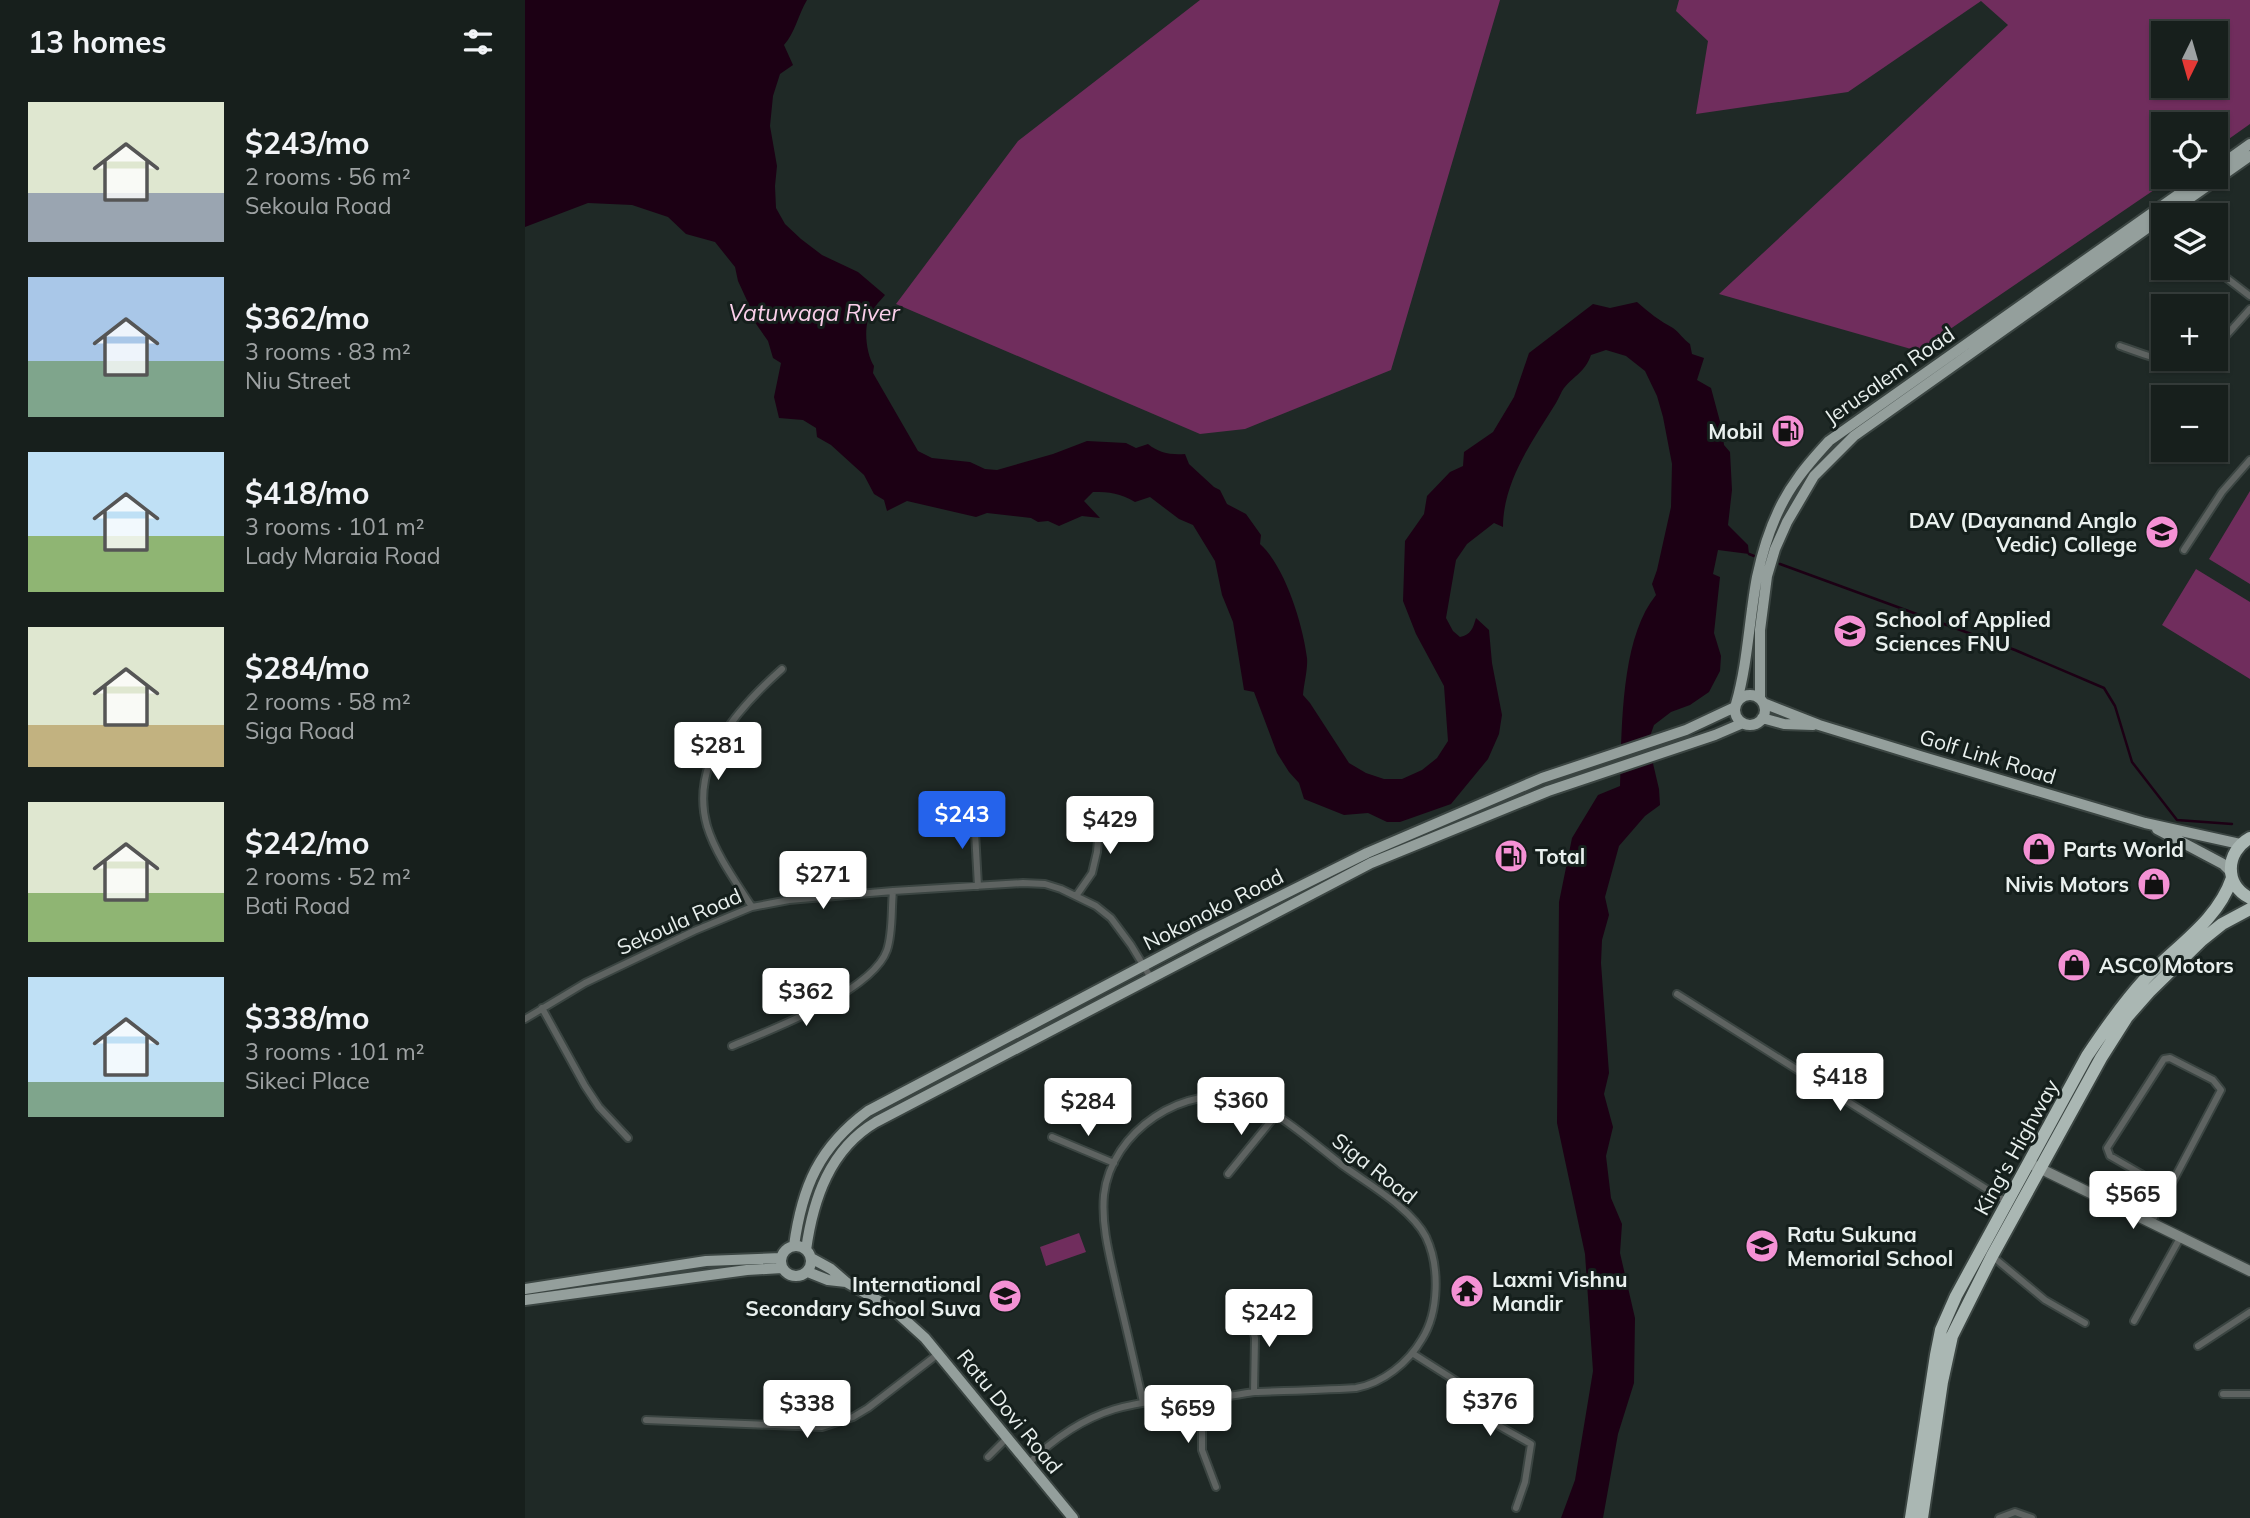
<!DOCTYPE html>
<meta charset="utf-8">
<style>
:root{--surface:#171f1c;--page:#242c29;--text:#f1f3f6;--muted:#9ea2a3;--line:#363d3b;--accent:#2563eb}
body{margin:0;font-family:Mulish,sans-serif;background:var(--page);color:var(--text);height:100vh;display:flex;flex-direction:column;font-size:26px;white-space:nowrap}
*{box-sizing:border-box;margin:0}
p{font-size:23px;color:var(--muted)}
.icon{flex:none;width:38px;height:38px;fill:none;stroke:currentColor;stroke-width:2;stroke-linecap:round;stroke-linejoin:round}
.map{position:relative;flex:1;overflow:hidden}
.details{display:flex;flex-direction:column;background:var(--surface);width:525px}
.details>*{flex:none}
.needle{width:46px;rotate:185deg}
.buttons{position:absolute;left:1626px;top:21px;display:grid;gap:14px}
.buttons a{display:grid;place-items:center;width:77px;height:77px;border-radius:0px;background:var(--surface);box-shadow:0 2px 5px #0004,0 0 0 2px var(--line);font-size:35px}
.price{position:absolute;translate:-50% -60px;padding:0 16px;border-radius:7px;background:#fff;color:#222;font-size:23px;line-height:46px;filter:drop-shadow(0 2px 4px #0008)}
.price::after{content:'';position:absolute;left:50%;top:42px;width:21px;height:16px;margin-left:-10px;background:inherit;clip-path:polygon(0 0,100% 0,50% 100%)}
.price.selected{background:var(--accent);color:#fff}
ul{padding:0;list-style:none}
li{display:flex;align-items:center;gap:21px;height:175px;padding:0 28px}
li span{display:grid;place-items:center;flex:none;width:196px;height:140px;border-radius:0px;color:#555}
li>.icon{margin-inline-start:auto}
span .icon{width:84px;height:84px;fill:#fffc;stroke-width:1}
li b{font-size:30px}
h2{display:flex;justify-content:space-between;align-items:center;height:84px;padding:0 28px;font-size:30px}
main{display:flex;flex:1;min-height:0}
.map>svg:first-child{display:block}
.green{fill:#702d5d;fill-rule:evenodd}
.water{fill:#1c0014}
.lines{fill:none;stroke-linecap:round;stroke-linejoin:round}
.stream{stroke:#1c0014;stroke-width:2.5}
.street-casing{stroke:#3b4542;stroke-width:10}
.secondary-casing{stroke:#3b4542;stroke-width:13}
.primary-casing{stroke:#3b4542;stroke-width:14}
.highway-casing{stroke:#3b4542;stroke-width:16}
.street{stroke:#5e6361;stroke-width:6}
.secondary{stroke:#7d8582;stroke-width:10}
.primary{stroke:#949f9c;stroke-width:10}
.highway{stroke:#aab7b3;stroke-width:12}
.labels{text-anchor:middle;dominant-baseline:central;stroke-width:6;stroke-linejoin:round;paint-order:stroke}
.street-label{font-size:21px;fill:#e9f0ee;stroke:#151f1c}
.poi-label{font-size:21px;font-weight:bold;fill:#e9f0ee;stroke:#151f1c;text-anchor:start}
.water-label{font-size:23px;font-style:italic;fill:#facfea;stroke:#151f1c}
</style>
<main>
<section class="details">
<h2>13 homes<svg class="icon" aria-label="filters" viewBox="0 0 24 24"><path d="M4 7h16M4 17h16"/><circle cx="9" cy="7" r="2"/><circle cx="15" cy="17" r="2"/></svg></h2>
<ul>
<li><span style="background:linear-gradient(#dfe7d0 65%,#9aa5b1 0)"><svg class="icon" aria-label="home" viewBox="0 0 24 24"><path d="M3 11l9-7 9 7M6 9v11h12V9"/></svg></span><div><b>$243/mo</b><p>2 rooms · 56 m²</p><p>Sekoula Road</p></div></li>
<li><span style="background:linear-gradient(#a9c7e8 60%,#7fa58c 0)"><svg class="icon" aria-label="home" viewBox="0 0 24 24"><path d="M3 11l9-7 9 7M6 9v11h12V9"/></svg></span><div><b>$362/mo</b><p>3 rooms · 83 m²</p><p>Niu Street</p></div></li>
<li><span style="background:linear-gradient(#bfe0f5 60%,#8fb573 0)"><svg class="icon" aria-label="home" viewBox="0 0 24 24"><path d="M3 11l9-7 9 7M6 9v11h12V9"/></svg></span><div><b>$418/mo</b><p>3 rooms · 101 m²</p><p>Lady Maraia Road</p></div></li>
<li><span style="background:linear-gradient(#dfe7d0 70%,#c2b280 0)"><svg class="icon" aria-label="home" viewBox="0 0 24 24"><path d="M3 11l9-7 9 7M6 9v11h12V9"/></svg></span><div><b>$284/mo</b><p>2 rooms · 58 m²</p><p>Siga Road</p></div></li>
<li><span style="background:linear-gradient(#dfe7d0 65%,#8fb573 0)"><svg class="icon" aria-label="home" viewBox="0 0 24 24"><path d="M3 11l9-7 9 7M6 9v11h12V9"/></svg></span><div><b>$242/mo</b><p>2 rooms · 52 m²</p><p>Bati Road</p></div></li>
<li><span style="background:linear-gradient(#bfe0f5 75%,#7fa58c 0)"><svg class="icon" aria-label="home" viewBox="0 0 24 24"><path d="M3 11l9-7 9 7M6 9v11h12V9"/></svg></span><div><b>$338/mo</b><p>3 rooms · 101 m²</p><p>Sikeci Place</p></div></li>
</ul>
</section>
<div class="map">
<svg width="1725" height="1518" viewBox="0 0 1725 1518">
<rect width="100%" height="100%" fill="#1f2926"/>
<path class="green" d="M675,0H975L866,370L720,429L675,434L371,304L493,141Z
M1154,0H1725V124L1691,148L1690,124H1638V177H1648L1393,351L1194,294L1483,25L1456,1L1323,92L1171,114L1183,41L1151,11ZM1638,33H1690V86H1638Z
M1725,491V584L1684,559Z
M1671,569L1725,602V679L1637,625Z
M554,1233L561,1252L521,1266L515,1247Z"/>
<path class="water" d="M0,0H282C273,15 270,33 259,45L268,65L255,74L248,96L245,126L252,166L250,186L251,208L260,224L276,239L297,255L333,272L360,295C354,302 346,310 343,320C339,333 342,355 349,366L348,373L393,451L407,458L445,462L460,469L472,470L528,454L562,441L601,443L611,448L623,444C634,453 645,455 660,454L664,464L689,487L695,490L702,504L721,514L736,535L735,544C760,566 778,625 782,658C783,669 779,683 778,695L785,703L824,763L841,773L859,779H877L897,770L912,758L923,741L919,686L891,634L878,601L880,541L899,514L902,496L925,472L938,466L939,452L968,432L989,397L1004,353L1068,304L1085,308L1112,302C1123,312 1135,321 1148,328C1154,332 1158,339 1165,344L1167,354L1179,358L1172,380L1186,388L1197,429L1199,445L1205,452L1207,490L1203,525L1223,545L1224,554L1193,550L1188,574L1195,577L1189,633L1196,656L1195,671L1184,692L1165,705L1146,712L1129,725L1123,742L1134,789L1135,805L1120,816L1094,846L1080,897L1084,915L1077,940L1076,963L1084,1073L1079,1094L1088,1127L1081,1156L1086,1198L1097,1224L1095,1253L1110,1318L1109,1383L1093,1434L1078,1518H1036L1050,1480L1068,1371L1060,1254L1032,1123L1034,902L1047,838L1073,795L1095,786C1097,730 1095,639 1131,595L1127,584L1132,570L1146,507L1147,464L1138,417L1132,396L1120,371L1101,356L1081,350L1066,355C1060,372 1050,375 1039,388C1036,392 1034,398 1031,403C1008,440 978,481 978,527L969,523L942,544L931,560L921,618L928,631L935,637C946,635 948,628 951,618L964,630L967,663L977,715L974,734L963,759L926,804L875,822H862L843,813L819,815L779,799L774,783L764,772L752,753L729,692L719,690L708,622L697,595L690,561L668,525L654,519L625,497L610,502C595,493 585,492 568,492L559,501L575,518L557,516L534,526L523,521L513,522L506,518L462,513L451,517L382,501L362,511L359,500L349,494L339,475L306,445L292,437L291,428L278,420L254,418L249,397L256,363L248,358L243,341L229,321L225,307L213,281L210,267L190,242L161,234L143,217L107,205L63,203L0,227Z"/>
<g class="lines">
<path class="stream" d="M1224,554L1229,556
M1255,564L1490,650L1579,688L1590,706L1607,762L1652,820L1707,824"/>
<defs>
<path id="street" d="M1690,269L1725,296
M1595,346C1616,353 1661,373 1681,359
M1690,348L1725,309
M1659,550L1697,492L1725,460
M449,814L453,886
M551,896L567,873L572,852L576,801
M227,907C211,882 191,855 182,826C164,762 213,708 257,669
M1152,994L1482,1202
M17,1008L60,1086L74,1107L103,1138
M0,1019L60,983L169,931L227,907L264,900L368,891L498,883L520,884L536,889L571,906L586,918L606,945L626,978
M207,1046C246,1030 348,991 362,950C368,932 366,910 368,891
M527,1137L589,1163
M703,1174L750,1116
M1626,1223L1696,1090L1688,1080L1645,1058L1639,1059L1582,1148L1585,1156L1644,1190
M1467,1256L1520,1300L1560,1323
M723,1311L730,1338L729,1392
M1609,1321L1655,1238
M1673,1346L1725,1312
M887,1353L953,1395L967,1422L1006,1444L1000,1482L991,1508
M1698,1394H1725
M677,1397V1450L691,1487
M121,1420L297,1427L328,1417L343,1408L413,1354
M463,1457L482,1438
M503,1464C569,1399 617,1401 703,1396C712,1395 721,1393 730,1392C763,1391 797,1390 831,1388C858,1383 883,1363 897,1339C914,1312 915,1266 901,1237C886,1208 843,1184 817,1165C791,1145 751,1109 721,1100C660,1082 586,1131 579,1195C576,1228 586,1261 593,1294C602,1330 610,1366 618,1402
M1474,1518L1490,1512L1507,1518"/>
<path id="secondary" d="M1510,1166L1725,1271"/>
<path id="primary" d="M1690,169L1725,144
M1641,215L1725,156
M1210 710a15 15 0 1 1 30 0a15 15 0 1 1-30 0Z
M1235,699V630L1242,576L1250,549L1262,522L1289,476L1329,436L1638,217
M1238,703L1294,725L1395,756L1620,823L1715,844
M1211,704C1223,663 1224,619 1232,577C1239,544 1252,506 1273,478C1282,465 1293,453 1304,441L1678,177
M1237,718L1259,724L1288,725
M1632,829L1698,864L1705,871
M256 1261a15 15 0 1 1 30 0a15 15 0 1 1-30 0Z
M269,1246C277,1187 294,1147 343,1111L675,936L842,853L1017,778L1161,730L1210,707
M281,1250C288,1199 305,1149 351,1122L846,863L1023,791L1190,735L1218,723
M286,1258L306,1269L321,1282L368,1309L400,1338L548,1518
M283,1272L303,1280L321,1282
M0,1289L181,1261L256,1258
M0,1300L222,1270L257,1268"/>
<path id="highway" d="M1725,838C1700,852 1699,885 1725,898
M1386,1518L1411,1355L1416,1330L1431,1296L1562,1056C1580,1029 1598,1003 1620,979C1651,946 1692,922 1707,878
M1397,1518L1417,1382L1427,1336L1467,1256L1576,1058L1602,1017L1624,992L1677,940L1697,924L1725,909"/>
</defs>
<use href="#street" class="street-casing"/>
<use href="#secondary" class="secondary-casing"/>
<use href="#primary" class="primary-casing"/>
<use href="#highway" class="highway-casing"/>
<use href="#street" class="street"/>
<use href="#secondary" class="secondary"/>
<use href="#primary" class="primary"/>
<use href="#highway" class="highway"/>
</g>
<defs>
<symbol id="fuel-disc" viewBox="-11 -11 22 22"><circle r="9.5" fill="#f491d4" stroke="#151f1c"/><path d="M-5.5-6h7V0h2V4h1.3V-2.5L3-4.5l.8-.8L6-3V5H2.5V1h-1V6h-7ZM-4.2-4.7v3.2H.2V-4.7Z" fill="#111"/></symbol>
<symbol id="school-disc" viewBox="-11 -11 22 22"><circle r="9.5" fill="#f491d4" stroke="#151f1c"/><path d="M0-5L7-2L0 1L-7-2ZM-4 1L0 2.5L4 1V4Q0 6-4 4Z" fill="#111"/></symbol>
<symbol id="university-disc" viewBox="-11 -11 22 22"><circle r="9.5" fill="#f491d4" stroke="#151f1c"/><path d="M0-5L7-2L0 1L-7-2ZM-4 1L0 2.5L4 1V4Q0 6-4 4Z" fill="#111"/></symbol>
<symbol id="shop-disc" viewBox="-11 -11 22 22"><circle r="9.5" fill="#f491d4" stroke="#151f1c"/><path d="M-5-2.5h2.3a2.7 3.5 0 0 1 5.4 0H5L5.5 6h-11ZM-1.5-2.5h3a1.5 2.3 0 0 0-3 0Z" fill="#111"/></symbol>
<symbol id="temple-disc" viewBox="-11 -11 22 22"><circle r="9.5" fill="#f491d4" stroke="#151f1c"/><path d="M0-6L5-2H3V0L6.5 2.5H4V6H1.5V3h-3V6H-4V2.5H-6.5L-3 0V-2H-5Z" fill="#111"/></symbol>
</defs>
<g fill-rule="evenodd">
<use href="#fuel-disc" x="1244" y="412" width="38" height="38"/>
<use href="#school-disc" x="1618" y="513" width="38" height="38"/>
<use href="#university-disc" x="1306" y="612" width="38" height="38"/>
<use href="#shop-disc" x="1495" y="830" width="38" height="38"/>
<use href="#fuel-disc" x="967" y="837" width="38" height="38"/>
<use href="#shop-disc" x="1610" y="865" width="38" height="38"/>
<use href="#shop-disc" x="1530" y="946" width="38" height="38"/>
<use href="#school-disc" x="1218" y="1227" width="38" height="38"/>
<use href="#temple-disc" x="923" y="1272" width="38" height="38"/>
<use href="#school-disc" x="461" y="1277" width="38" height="38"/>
</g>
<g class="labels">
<g class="street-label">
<text transform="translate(1364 375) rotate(-35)">Jerusalem Road</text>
<text transform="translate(1463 756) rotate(17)">Golf Link Road</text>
<text transform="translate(688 909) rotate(-27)">Nokonoko Road</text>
<text transform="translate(154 921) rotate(-24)">Sekoula Road</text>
<text transform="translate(1491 1147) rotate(-61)">King's Highway</text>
<text transform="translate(850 1168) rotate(38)">Siga Road</text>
<text transform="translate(485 1411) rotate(51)">Ratu Dovi Road</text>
</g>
<g class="poi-label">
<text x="1238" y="431" text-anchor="end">Mobil</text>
<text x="1612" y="520" text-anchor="end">DAV (Dayanand Anglo<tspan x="1612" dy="24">Vedic) College</tspan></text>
<text x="1350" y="619">School of Applied<tspan x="1350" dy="24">Sciences FNU</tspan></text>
<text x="1538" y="849">Parts World</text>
<text x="1010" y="856">Total</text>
<text x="1604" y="884" text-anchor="end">Nivis Motors</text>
<text x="1574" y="965">ASCO Motors</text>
<text x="1262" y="1234">Ratu Sukuna<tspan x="1262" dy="24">Memorial School</tspan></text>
<text x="967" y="1279">Laxmi Vishnu<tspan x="967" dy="24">Mandir</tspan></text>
<text x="456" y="1284" text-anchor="end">International<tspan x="456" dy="24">Secondary School Suva</tspan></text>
</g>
<g class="water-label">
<text x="289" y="312">Vatuwaqa River</text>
</g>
</g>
</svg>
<div class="buttons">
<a><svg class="needle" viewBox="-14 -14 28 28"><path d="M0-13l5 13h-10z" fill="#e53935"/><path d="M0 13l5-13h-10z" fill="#9ea2a3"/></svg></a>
<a><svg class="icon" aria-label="locate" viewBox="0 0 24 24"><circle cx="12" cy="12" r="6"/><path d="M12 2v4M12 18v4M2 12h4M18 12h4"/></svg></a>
<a><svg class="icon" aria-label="layers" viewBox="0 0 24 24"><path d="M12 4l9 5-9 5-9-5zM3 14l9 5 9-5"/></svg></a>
<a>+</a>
<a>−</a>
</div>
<b class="price" style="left:193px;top:782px">$281</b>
<b class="price selected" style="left:437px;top:851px">$243</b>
<b class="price" style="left:585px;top:856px">$429</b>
<b class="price" style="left:298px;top:911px">$271</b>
<b class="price" style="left:281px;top:1028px">$362</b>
<b class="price" style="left:1315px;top:1113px">$418</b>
<b class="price" style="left:716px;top:1137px">$360</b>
<b class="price" style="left:563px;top:1138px">$284</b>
<b class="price" style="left:1608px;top:1231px">$565</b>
<b class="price" style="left:744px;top:1349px">$242</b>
<b class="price" style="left:965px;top:1438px">$376</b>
<b class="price" style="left:282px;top:1440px">$338</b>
<b class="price" style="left:663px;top:1445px">$659</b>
</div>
</main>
